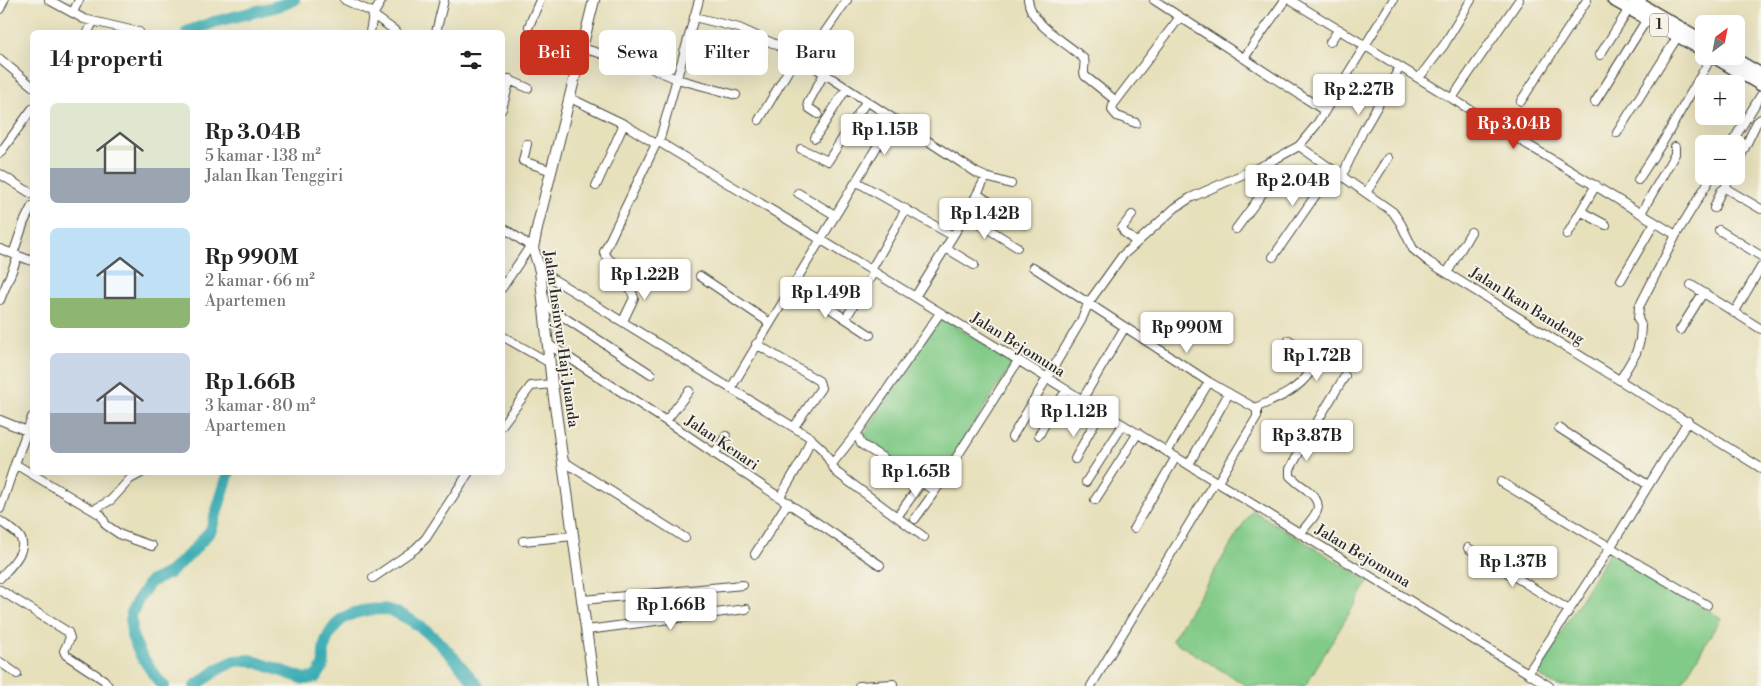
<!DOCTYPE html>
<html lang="id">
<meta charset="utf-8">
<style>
:root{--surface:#fff;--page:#f6f6f6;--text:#222;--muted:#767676;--accent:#c8321e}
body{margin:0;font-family:"Libre Bodoni",serif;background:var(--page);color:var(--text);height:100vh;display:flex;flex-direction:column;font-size:19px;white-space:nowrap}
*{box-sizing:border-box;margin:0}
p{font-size:16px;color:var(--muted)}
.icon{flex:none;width:28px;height:28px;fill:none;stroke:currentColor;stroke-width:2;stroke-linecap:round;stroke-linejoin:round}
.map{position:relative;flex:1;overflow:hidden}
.side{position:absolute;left:30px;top:30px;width:475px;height:445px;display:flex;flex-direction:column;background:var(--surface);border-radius:8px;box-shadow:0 5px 20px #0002}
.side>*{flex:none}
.banner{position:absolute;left:520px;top:30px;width:475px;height:45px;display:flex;gap:10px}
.needle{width:32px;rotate:32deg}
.controls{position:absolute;left:1695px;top:15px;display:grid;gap:10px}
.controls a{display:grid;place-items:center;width:50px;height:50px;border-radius:8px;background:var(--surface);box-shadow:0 5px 20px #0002;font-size:25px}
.price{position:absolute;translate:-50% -42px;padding:0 11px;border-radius:5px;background:#fff;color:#222;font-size:16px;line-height:32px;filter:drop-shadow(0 1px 2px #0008)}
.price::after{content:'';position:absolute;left:50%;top:30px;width:15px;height:11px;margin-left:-8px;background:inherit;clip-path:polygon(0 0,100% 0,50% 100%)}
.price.active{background:var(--accent);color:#fff}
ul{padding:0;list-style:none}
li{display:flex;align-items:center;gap:15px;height:125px;padding:0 20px}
li span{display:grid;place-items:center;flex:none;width:140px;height:100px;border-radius:8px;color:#555}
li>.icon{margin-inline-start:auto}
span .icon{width:60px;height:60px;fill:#fffc;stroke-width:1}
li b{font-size:21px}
h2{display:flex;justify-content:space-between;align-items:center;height:60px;padding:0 20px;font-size:21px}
.pill{padding:0 18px;border-radius:8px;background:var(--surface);box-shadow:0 5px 20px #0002;font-size:18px;line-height:45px}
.pill.active{background:var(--accent);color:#fff}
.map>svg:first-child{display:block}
.green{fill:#81ca87;stroke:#567a59}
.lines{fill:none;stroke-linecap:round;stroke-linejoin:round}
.river{stroke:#39abb2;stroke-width:12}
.street-casing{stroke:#474641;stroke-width:10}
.secondary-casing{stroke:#474641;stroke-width:12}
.primary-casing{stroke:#474641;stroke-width:14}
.street{stroke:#fff;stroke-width:8}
.secondary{stroke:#fff;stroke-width:10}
.primary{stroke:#fff;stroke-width:11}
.labels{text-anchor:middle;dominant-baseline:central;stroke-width:4;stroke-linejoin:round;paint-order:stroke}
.shield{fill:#f7f3e8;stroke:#686764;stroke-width:1}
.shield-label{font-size:14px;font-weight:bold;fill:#2b2b2b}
.street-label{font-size:15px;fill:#2b2b2b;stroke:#f7f3e8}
</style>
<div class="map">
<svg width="1761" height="686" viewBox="0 0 1761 686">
<rect width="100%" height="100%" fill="#f7f3e8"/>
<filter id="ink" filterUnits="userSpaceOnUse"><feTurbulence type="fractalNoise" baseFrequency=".02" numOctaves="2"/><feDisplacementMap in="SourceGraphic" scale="10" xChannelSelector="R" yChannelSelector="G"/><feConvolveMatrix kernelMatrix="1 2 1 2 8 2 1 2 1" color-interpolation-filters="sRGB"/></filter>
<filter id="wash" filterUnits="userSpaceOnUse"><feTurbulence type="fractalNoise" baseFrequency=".0096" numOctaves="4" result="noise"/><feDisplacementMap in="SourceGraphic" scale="20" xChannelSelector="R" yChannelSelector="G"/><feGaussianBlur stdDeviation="1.12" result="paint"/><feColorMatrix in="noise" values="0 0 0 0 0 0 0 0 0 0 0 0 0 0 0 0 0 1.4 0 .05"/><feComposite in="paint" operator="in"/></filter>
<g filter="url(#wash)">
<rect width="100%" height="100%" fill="#e6e0bb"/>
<path class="green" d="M940,316L1013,363L934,486L861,439Z
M1252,510L1369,581L1305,686H1247L1172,640Z
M1610,551L1721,618L1680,686H1557L1536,674Z"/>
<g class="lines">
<path class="river" d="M187,32L214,22L282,5L294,0
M164,686L158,680L140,654L132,636L131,614L138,600L150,582L169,573L192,552L211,530L229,472
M195,686L217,670L234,661L250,660L305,679L316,677C329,660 321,661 325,645C326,639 332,629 336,625C342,617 352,613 362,611C370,610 381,608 389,610C424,621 455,657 477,686"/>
</g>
</g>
<g filter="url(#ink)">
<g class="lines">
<defs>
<path id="street" d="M49,0L84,19L139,32
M345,0L374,13
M1028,0C1032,27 1066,41 1084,59C1086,65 1082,70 1085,76L1115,100
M1154,0L1325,111
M1290,0L1676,235
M0,9L4,0
M73,12L79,0
M373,15L397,32
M694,17L739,28L777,45L805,61L977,173L986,177L1011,184
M529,26L540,0
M88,32L93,22
M370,32L373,15L382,0
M436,32L444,0
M1330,42L1339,29
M582,48L619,59
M684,51L722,61
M1600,55L1629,9
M1244,58L1285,0
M0,59L32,86
M805,61L847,0
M653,69L677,79L736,95
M502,77L528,88
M1419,78L1444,45L1471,0
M570,98L624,124L656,144L659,142L871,270L1549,686
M1452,98L1519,0
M1521,101L1587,0
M1595,102L1647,19
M502,109L510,79
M818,114L809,108L808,103L824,74
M759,120L797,56
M1136,123L1117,116L1112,110L1113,105L1180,17
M1617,133L1678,36
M815,138L846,89
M659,142L699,0
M527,144L523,161L552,171
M1731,144L1761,95
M1299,146L1393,212L1401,224L1413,249L1429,262L1761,468
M801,149L828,161L866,102
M0,153L32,109
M1736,166L1757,122L1761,119
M0,174L32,194
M1342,176L1363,131L1400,67
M1638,180L1664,140L1712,56
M857,182L953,236
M596,186L624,124
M1725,188L1761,209
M798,193L835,215
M1366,193L1388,158
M977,194L1024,224
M1714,208L1721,191L1725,188L1731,176
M1582,212L1606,225
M1641,213L1675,154V147
M966,215L1017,247
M1132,215L1122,228L1124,232L1136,242
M502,227L533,248
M1236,229L1270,183V179L1266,164
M1719,230L1761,256
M1567,235L1596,185
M946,248L974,265
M0,249L32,261
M13,254L24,222L32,206
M1273,257L1333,170
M1033,267L1209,382L1255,408L1257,411V417L1218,482
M630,268C620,267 608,262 604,252L656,144
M871,270L906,209
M540,271L808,436L823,450L836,472L924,537
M1447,273L1471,232
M700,276L770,323
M1621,280L1655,222
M793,284L870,335
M1691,285L1761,329
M502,288L531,245
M915,297L966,215L986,177
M0,300L18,256
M545,305L651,374
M1734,313L1761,267
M846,318L874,272
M623,321L634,298L631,290L626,286
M1680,330L1703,293
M502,336L550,363
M548,344L666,421L880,565
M756,344L819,381L821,388L794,427
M1620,380L1636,353L1640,340L1641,325L1638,319L1639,307L1676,235L1712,176
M731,388L893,120
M1082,400L1125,327
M1255,408C1278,398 1296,392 1311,371C1315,366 1317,363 1312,357L1289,340
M0,420L27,431
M666,421L689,391
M502,425L531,386L552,384
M1559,428L1648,485
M857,434L861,444L935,491
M1039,435L1051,413L1066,391
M1012,437L1081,321L1089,302L1122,256L1175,208L1190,198L1266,164L1299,146L1317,124L1393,0
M1167,452L1209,382
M714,454L726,436
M1075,459L1101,411
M563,461L685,538
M15,464L101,515L106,525L121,535L152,546
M832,464L859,430L940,313
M1189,464L1229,393
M1086,482L1123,425
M1501,482L1707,605
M780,497L803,458L811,438
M1095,500L1138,433
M0,509L15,464L32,417
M93,510L111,500L130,479L143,472
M897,517L922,482
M915,519L935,491L1018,361
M0,521C6,526 15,530 20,537C29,550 8,569 0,578
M1134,528L1176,457
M1300,534C1314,515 1329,507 1306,489C1300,485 1295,481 1290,476V469L1309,435L1345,376
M523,541L573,536
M1468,548L1569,610
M755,554L788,502
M373,578L415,549L426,538L469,472
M0,590L68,632L70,638L64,651L66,655L104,680L108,686
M583,600L743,585
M587,630L746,609
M0,662L17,674
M1528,673L1610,548L1688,421
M859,686L893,684
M1091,686L1215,481"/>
<path id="secondary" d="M594,0L538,224L533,248L540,271L552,384L594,686"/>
<path id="primary" d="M1613,0L1704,51
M1633,0L1704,41
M1712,56L1761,85
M1730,56L1761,74"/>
</defs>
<use href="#street" class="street-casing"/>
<use href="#secondary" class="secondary-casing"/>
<use href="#primary" class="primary-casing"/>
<use href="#street" class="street"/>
<use href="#secondary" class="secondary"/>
<use href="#primary" class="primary"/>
</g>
</g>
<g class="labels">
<rect class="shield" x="1650" y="13.5" width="18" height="23" rx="4"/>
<g class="shield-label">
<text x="1659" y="25">1</text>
</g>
<g class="street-label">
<text transform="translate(1527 306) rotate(32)">Jalan Ikan Bandeng</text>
<text transform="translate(561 339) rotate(82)">Jalan Insinyur Haji Juanda</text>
<text transform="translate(1018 345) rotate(32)">Jalan Bejomuna</text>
<text transform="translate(722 443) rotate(34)">Jalan Kenari</text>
<text transform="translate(1363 556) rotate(31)">Jalan Bejomuna</text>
</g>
</g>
</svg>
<div class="controls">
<a><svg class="needle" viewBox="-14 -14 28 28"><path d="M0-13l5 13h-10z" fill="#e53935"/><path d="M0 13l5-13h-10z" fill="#767676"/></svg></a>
<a>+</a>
<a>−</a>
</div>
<b class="price" style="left:1359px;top:116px">Rp 2.27B</b>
<b class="price active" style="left:1514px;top:150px">Rp 3.04B</b>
<b class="price" style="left:885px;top:156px">Rp 1.15B</b>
<b class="price" style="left:1293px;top:207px">Rp 2.04B</b>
<b class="price" style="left:985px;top:240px">Rp 1.42B</b>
<b class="price" style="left:645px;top:301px">Rp 1.22B</b>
<b class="price" style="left:826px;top:319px">Rp 1.49B</b>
<b class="price" style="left:1187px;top:354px">Rp 990M</b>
<b class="price" style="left:1317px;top:382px">Rp 1.72B</b>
<b class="price" style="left:1074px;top:438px">Rp 1.12B</b>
<b class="price" style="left:1307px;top:462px">Rp 3.87B</b>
<b class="price" style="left:916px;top:498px">Rp 1.65B</b>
<b class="price" style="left:1513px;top:588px">Rp 1.37B</b>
<b class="price" style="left:671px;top:631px">Rp 1.66B</b>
<div class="banner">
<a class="pill active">Beli</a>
<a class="pill">Sewa</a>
<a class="pill">Filter</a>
<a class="pill">Baru</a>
</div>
<section class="side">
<h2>14 properti<svg class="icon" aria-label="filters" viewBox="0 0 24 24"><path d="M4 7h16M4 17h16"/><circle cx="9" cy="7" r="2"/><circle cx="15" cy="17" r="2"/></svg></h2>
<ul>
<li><span style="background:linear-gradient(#dfe7d0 65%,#9aa5b1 0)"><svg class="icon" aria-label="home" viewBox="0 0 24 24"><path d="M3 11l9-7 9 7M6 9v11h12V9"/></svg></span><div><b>Rp 3.04B</b><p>5 kamar · 138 m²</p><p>Jalan Ikan Tenggiri</p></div></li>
<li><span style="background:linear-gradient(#bfe0f5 70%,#8fb573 0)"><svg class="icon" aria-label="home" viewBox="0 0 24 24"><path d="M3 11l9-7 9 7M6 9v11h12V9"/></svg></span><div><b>Rp 990M</b><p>2 kamar · 66 m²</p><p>Apartemen</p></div></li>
<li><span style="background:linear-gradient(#c9d6e8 60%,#9aa5b1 0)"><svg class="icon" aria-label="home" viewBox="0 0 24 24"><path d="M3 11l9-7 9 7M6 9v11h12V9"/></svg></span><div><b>Rp 1.66B</b><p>3 kamar · 80 m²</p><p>Apartemen</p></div></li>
</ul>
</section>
</div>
